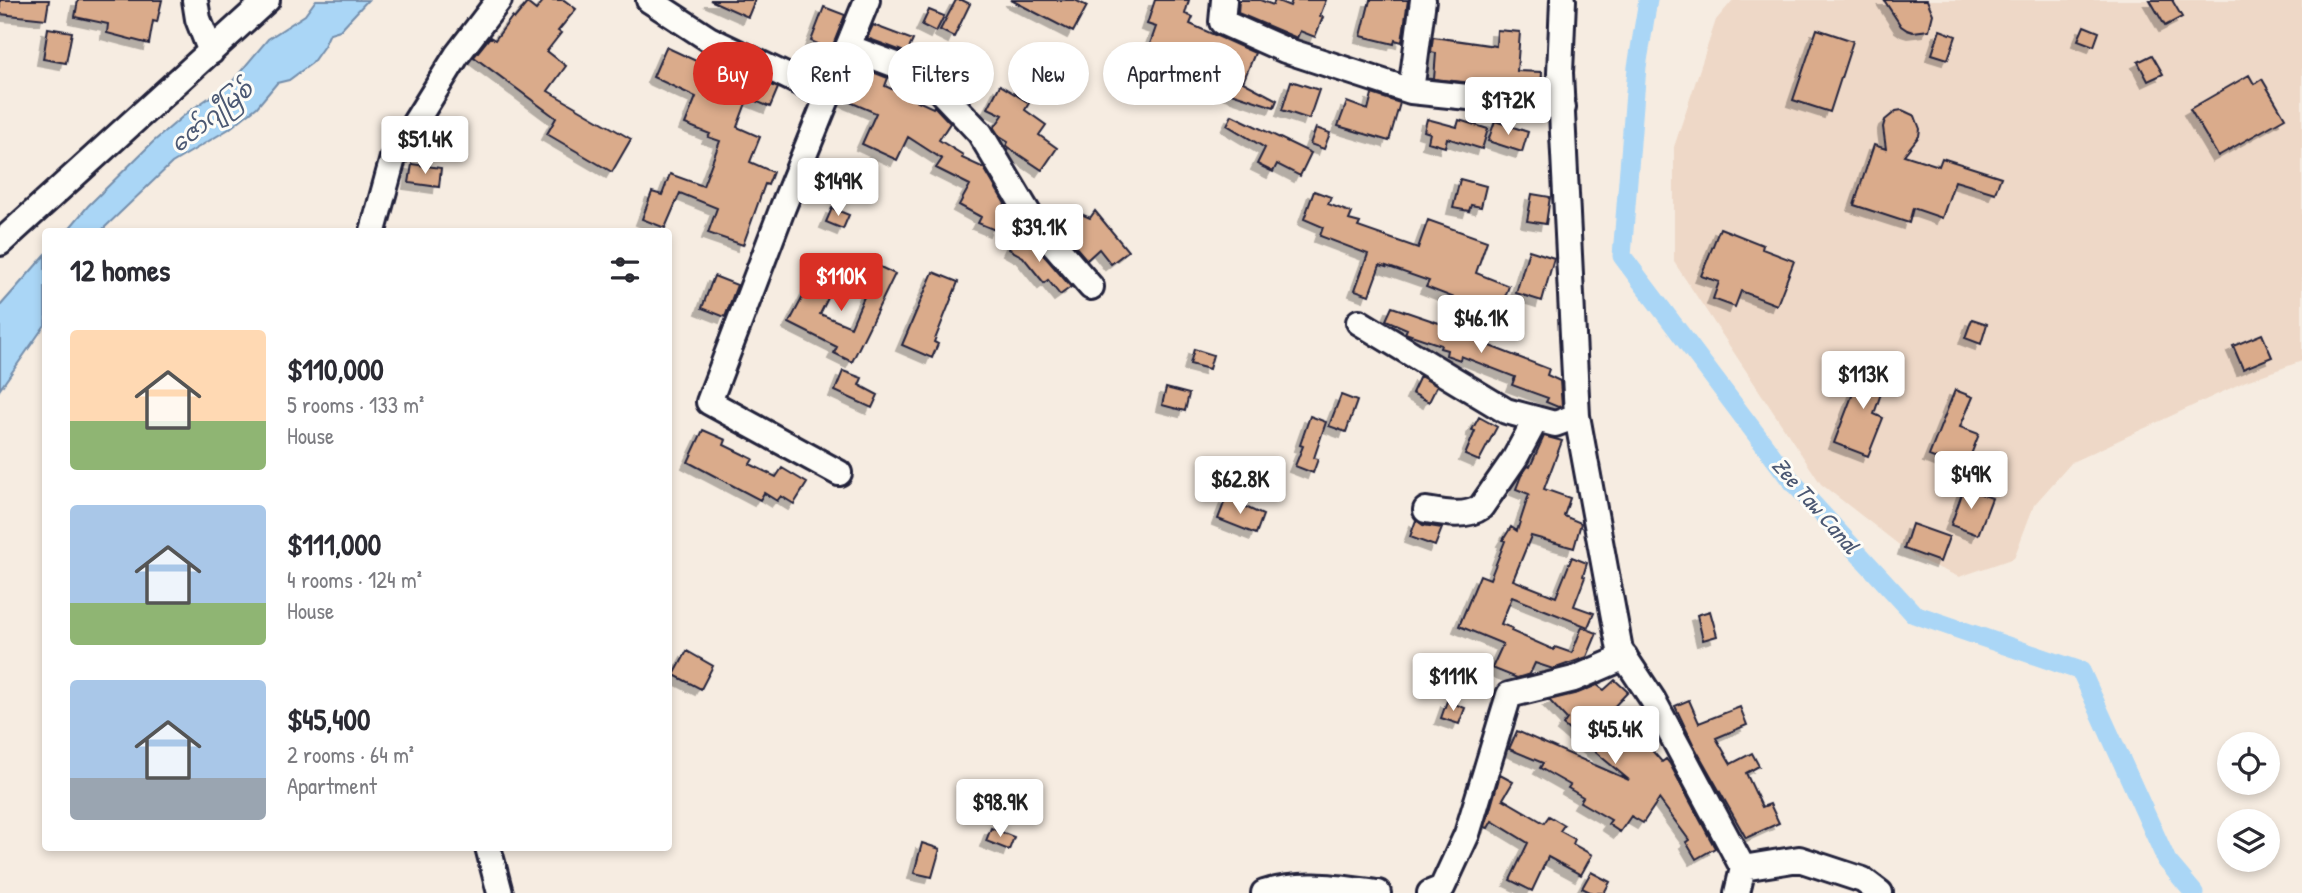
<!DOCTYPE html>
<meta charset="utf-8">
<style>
:root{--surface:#fff;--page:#f7f7f7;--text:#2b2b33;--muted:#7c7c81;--accent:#d93025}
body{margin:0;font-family:"Patrick Hand","Noto Sans Myanmar",sans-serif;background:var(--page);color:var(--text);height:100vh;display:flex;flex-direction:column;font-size:26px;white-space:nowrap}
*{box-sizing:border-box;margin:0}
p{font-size:23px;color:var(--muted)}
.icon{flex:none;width:38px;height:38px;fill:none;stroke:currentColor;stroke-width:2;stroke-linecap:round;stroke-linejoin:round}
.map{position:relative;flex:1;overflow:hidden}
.panel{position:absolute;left:42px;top:228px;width:630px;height:623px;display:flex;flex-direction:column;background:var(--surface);border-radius:7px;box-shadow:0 4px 10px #0003}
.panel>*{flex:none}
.guide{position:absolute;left:693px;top:42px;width:665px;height:63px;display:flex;gap:14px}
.tools{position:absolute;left:2217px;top:732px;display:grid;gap:14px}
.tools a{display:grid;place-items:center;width:63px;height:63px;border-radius:50%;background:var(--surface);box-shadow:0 4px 10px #0003;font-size:35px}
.price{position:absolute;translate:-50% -60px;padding:0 16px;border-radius:7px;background:#fff;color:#222;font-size:23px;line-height:46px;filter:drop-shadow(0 2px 4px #0008)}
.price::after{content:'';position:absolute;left:50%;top:42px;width:21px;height:16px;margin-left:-10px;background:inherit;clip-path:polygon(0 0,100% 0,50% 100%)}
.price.on{background:var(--accent);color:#fff}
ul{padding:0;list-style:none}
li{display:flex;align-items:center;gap:21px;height:175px;padding:0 28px}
li span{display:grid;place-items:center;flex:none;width:196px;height:140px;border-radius:7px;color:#555}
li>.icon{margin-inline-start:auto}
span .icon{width:84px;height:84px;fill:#fffc;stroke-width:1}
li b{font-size:30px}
h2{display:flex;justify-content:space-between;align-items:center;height:84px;padding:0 28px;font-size:30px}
.chip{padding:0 24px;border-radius:32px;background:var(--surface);box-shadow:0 4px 10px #0003;font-size:24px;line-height:63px}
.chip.on{background:var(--accent);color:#fff}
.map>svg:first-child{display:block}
.built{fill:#eed8c7}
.water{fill:#aad6f6;stroke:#748eab;stroke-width:2}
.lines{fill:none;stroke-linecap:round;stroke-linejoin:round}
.canal{stroke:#aad6f6;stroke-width:19}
.building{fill:#daab8b;stroke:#22223b;stroke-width:2;filter:url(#shadow)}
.minor-casing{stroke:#22223b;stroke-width:30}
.minor{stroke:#fdfcf7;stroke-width:24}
.labels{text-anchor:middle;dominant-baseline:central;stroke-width:6;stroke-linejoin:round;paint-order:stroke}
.water-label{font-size:23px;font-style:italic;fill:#4b5873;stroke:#fdfcf7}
</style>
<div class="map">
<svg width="2302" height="893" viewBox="0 0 2302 893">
<defs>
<filter id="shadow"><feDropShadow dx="-6" dy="6" stdDeviation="0" flood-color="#0004"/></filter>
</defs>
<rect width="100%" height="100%" fill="#f6ece1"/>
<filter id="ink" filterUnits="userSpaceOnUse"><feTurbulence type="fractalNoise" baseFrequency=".0143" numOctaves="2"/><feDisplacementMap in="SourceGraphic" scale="14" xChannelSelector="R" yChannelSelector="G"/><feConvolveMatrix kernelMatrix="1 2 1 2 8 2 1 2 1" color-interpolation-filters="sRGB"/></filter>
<g filter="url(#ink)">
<path class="built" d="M1733,0H2302V361L2246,381L2072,462L2034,505L2014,558L1959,577L1916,558L1821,484L1674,262V147L1716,20Z"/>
<path class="water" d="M316,0H368L340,30L330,33L324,46L312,63L289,80L277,83L257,107L229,129L172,163L101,231H67L88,206L153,142L188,112L232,82L268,39L305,15Z
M45,255V325L0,389V306Z"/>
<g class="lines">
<path class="canal" d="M1648,0L1637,67L1622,256L1789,478L1914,614L2081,671L2167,861L2194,893"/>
</g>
<path class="building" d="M0,0H49L46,19L0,14Z
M78,0H162L157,22L153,21L149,44L107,33L108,24L75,17Z
M544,0H564L576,9L558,31L561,33L547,51L566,66L548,91L631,139L612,172L547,134L556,118L474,57L490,37L495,40L512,17L514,19L527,3L536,10Z
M710,0H755L748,17Z
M956,0H962L970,4L954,37L940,30Z
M1011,0H1075L1087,6L1073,32Z
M1155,0H1189L1185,14L1193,17L1190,24L1255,53L1243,82L1277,100L1274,107L1200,83L1202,80L1181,71L1187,58L1150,44L1156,27L1147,24Z
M1239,0H1260L1273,5L1275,0L1290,6L1292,0H1326L1320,16L1323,17L1315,37L1300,31L1297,38L1238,13Z
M1370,0H1408L1402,42L1395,40L1394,44L1361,36Z
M1884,0H1927L1933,14L1929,30L1913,32L1907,30L1901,26Z
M2150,0H2172L2182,17L2165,26Z
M824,7L845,15L831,50L811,41Z
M929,10L944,16L936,32L922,25Z
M873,25L913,40L907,53L867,38Z
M2084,26L2099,32L2094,46L2078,40Z
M48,28L72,32L66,63L43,59Z
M1817,29L1853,41L1830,112L1793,100Z
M1497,30L1520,32L1517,71L1542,72L1541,90L1434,79L1436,53L1431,52L1433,37L1496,46Z
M1940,30L1956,36L1948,59L1932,54Z
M666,47L711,68L715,58L778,88L770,107L748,98L737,127L760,137L750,162L773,172L768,185L765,184L743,245L708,233L717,208L680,193L665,228L642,219L652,192L662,195L670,174L703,186L720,141L708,137L710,134L685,124L696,97L653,77Z
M2152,55L2163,74L2148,81L2138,62Z
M860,67L888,78L885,86L933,108L934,106L950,123L939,140L963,155L962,158L984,168L1005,204L995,230L978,223L981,217L959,205L970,185L936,168L942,159L908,137L897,160L862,144L876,113L845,100Z
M2249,75L2254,84L2262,79L2285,118L2218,156L2190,109Z
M1291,81L1319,90L1309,119L1282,110Z
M1000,85L1029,103L1025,110L1046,125L1039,135L1057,148L1042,170L1006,146L1008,142L1000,137L994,128L1003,115L988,108Z
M1372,94L1400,103L1389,141L1338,126L1347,102L1368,110Z
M1902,110L1915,116L1920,129L1919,136L1904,155L1939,166L1942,158L2001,177L1995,193L1955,181L1942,218L1913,208L1909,223L1854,205L1874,145L1886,149L1883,127L1885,120L1896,111Z
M1232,115L1311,153L1300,176L1277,164L1273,172L1257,164L1265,148L1227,125Z
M1427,119L1457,127L1459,120L1488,129L1482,149L1447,138L1445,147L1428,142L1430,133L1424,131Z
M1495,121L1528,132L1522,152L1488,141Z
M1316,128L1330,133L1324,149L1310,144Z
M412,164L441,168L439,187L409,183Z
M1460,179L1486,186L1481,207L1471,205L1469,211L1453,208Z
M1314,191L1331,197L1328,204L1352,213L1349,220L1360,223L1358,227L1418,248L1428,220L1487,241L1476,273L1509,286L1498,315L1426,287L1429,281L1386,266V267L1380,265L1369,295L1355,290L1368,254L1320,236L1323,227L1304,219Z
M1532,194L1550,197L1546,224L1527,221Z
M832,208L849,215L843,229L826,222Z
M1072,210L1090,218L1095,211L1128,251L1111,264L1099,249L1087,260L1057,225Z
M1720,228L1763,245L1762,249L1794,261L1777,305L1741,291L1735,307L1713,299L1719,282L1701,276Z
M1016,234L1034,244L1071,287L1060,295L1048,280L1044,283L1023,257L1009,249Z
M1529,250L1554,258L1542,301L1516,293Z
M874,264L895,274L852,362L834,353L837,347L789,323L815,274L835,284L820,314L851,327L870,283L866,281Z
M933,272L958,282L934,342L938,344L932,358L902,345Z
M714,276L737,285L725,317L702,308Z
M1392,307L1439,323L1475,338L1474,340L1549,369L1547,375L1560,381L1562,406L1558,407L1546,402L1548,398L1512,385L1515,377L1461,356L1460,360L1446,355L1447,350L1440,348L1441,345L1405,333L1407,329L1386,320Z
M1972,319L1987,324L1981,344L1965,338Z
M2262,334L2272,357L2243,369L2233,346Z
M1194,349L1213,355L1209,369L1190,364Z
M1865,362L1889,370L1874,414L1883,418L1868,456L1834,443Z
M843,371L862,378L859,385L878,395L872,408L835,391Z
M1420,376L1437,386L1429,402L1412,393Z
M1166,388L1189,394L1185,411L1162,405Z
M1955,390L1973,397L1960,427L1979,434L1965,470L1929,456Z
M1341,395L1357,401L1346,432L1329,426Z
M1310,416L1326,422L1314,458L1318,459L1313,473L1295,466L1303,446L1300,445Z
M1479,417L1497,427L1479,461L1465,455L1475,431L1472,430Z
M703,430L726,440L724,445L753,459L750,464L776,477L782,468L807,483L794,504L781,496L777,501L764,493L760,500L688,462Z
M1544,436L1562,441L1544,489L1570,498L1564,516L1581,523L1574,548L1531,536L1513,580L1556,597L1572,557L1587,563L1583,576L1585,577L1574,606L1594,613L1588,627L1512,597L1501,624L1512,628L1511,631L1554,650L1555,647L1572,653L1582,627L1597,633L1587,657L1553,669L1535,663L1530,674L1517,678L1492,668L1503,644L1459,626L1480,575L1490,579L1505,541L1503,540L1511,527L1517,531L1529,494L1516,489L1521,476L1528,466L1530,467Z
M1964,488L1992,498L1978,535L1951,525Z
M1226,498L1263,515L1256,534L1218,519Z
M1416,520L1423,525L1442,528L1435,546L1410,537Z
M1912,524L1949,537L1940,562L1904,549Z
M1710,611L1717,636L1703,640L1697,615Z
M687,651L713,666L701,689L674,675Z
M1615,680L1628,692L1608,713L1643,734L1641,738L1662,762L1666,759L1670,764L1715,848L1696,859L1686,842L1689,840L1659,799L1643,823L1631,816L1620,832L1608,824L1611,820L1580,802L1583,797L1568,788L1570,785L1540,768L1543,763L1509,749L1517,731L1629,780L1563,725L1567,719L1549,700L1578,693L1597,685L1604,690Z
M1689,700L1699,723L1740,707L1747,725L1716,738L1731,764L1752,753L1759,766L1746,773L1762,807L1770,804L1779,823L1746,838L1694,746L1675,706Z
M1447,701L1465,708L1459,724L1441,718Z
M1500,775L1513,782L1503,799L1544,823L1549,816L1564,825L1560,831L1575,839L1573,844L1592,855L1581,875L1548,857L1532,891L1510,880L1528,843L1492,821L1488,828L1485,827Z
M991,828L1014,837L1009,850L986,841Z
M922,843L940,849L932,877L914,873Z
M1591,872L1610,882L1604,893H1592L1582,888Z"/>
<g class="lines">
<defs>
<path id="minor" d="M195,0L198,19L211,52
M649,0L709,39L828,96
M1224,0L1222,22L1285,50L1411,91L1563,107
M1563,0L1560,73L1577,416L1620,650L1653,700L1743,868L1737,893
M848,47L926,76L980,133L1031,218L1091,287
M1411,91L1423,0
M373,231L393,158L457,55L499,0
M0,243L267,0
M1359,322L1506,411L1555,424L1577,416
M839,473L709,402L783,207L867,0
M1426,510C1443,513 1466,518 1481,507L1515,458L1536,419
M488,847L500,893
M1743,868L1799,859L1863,880L1880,893
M1264,893C1303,881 1339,888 1378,893
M1430,893L1442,888L1467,834L1509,695L1574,679L1625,657"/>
</defs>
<use href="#minor" class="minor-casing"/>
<use href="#minor" class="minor"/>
</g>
</g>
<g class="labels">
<g class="water-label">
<text transform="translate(211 116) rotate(-39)">ဇော်ဂျီမြစ်</text>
<text transform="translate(1816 505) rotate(49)">Zee Taw Canal</text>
</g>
</g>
</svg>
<div class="tools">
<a><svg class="icon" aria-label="locate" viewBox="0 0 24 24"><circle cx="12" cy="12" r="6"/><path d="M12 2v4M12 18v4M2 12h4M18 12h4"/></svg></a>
<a><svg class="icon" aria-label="layers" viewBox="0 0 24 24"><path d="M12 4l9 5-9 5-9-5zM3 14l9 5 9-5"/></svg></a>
</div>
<b class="price" style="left:1508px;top:137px">$172K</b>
<b class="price" style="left:425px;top:176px">$51.4K</b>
<b class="price" style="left:838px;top:218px">$149K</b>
<b class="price" style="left:1039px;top:264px">$39.1K</b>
<b class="price on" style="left:841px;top:313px">$110K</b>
<b class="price" style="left:1481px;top:355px">$46.1K</b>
<b class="price" style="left:1863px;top:411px">$113K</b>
<b class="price" style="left:1971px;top:511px">$49K</b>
<b class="price" style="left:1240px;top:516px">$62.8K</b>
<b class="price" style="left:1453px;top:713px">$111K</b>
<b class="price" style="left:1615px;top:766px">$45.4K</b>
<b class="price" style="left:1000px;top:839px">$98.9K</b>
<div class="guide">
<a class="chip on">Buy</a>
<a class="chip">Rent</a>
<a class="chip">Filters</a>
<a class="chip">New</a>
<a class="chip">Apartment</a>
</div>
<section class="panel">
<h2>12 homes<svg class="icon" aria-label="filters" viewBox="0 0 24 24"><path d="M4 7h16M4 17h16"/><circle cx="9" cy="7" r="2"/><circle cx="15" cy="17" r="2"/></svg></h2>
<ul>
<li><span style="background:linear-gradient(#ffd9b3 65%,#8fb573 0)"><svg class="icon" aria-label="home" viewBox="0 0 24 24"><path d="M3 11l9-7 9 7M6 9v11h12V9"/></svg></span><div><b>$110,000</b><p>5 rooms · 133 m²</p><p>House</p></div></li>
<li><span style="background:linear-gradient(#a9c7e8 70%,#8fb573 0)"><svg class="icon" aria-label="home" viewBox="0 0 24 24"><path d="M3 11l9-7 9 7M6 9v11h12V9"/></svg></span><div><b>$111,000</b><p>4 rooms · 124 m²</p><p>House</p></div></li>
<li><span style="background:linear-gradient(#a9c7e8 70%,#9aa5b1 0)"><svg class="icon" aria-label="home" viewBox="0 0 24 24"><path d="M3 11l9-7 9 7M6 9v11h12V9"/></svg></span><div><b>$45,400</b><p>2 rooms · 64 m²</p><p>Apartment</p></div></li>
</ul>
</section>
</div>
